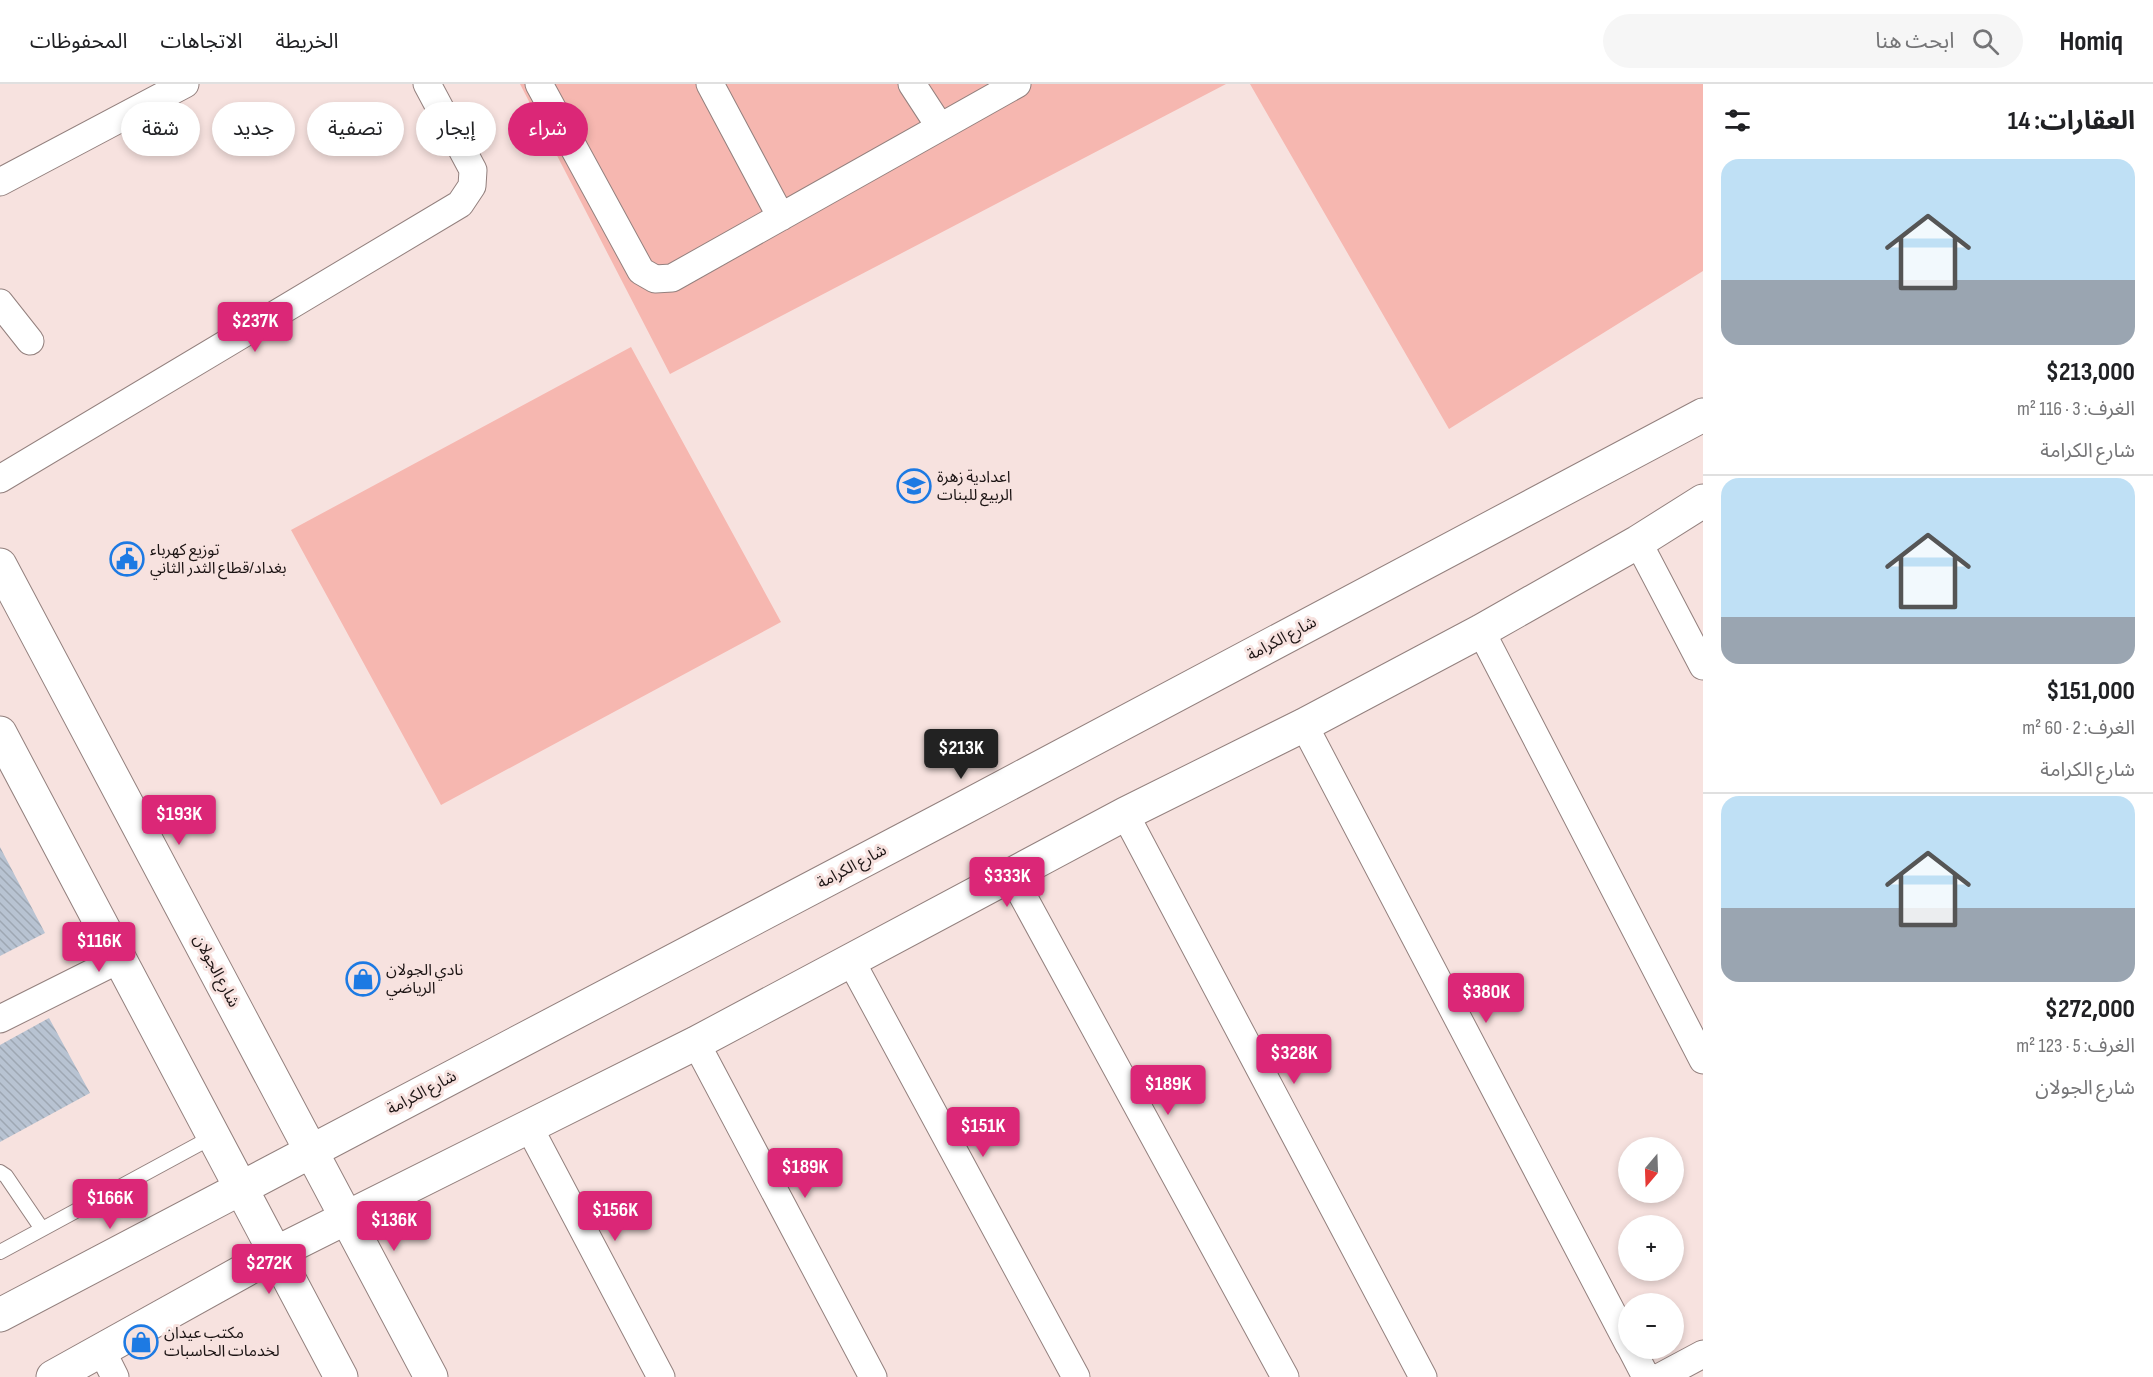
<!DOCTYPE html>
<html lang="ar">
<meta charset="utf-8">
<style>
:root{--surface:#fff;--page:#f6f6f6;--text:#202124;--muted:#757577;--line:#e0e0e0;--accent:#db2777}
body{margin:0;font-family:"Sofia Sans Condensed","Noto Sans Arabic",sans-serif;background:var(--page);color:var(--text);direction:rtl;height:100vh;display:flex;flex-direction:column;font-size:22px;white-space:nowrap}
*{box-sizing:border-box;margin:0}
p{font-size:20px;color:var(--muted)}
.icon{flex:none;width:33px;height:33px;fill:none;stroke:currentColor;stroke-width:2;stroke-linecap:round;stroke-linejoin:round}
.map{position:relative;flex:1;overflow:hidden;direction:ltr}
.details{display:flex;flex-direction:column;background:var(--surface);width:450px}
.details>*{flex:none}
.hud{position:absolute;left:18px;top:18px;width:570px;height:54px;direction:rtl;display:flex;gap:12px}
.needle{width:39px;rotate:199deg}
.controls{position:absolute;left:1618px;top:1053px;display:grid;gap:12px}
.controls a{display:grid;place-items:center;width:66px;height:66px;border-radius:50%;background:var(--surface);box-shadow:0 3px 9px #0003;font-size:30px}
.price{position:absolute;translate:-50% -51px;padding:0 14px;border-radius:6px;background:var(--accent);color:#fff;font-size:20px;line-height:39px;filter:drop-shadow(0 2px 3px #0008)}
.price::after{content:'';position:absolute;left:50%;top:36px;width:18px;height:14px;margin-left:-9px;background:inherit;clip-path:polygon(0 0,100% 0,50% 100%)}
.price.on{background:#222;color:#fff}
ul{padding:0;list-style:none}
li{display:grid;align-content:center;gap:12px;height:318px;padding:0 18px}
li+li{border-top:2px solid var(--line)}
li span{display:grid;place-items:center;height:186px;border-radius:18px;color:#555}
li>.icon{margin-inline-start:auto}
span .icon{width:108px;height:108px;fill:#fffc;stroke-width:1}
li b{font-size:26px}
h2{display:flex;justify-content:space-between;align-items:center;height:72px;padding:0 18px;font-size:26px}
.pill{padding:0 21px;border-radius:27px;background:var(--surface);box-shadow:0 3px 9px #0003;font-size:21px;line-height:54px}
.pill.on{background:var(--accent);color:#fff}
header{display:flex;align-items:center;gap:36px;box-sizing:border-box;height:84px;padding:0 30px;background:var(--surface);border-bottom:2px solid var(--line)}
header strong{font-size:28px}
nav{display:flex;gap:33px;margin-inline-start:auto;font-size:21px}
.search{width:420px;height:54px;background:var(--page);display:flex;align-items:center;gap:15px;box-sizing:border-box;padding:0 21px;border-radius:33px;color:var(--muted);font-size:22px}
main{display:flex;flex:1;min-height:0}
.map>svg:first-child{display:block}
.pitch{fill:#f6b7b0}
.building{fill:url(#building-back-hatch)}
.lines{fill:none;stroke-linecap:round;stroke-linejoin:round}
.service-casing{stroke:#93807e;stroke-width:16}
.minor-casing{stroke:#93807e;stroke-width:29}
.tertiary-casing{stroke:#93807e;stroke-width:35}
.service{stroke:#fff;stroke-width:14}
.minor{stroke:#fff;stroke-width:27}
.tertiary{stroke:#fff;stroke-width:33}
.labels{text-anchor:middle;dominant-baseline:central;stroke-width:6;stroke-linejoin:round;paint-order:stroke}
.poi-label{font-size:16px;fill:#1c1414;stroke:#f7e2df;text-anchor:start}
.street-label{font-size:16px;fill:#1c1414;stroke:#f7e2df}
</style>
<header>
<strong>Homiq</strong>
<div class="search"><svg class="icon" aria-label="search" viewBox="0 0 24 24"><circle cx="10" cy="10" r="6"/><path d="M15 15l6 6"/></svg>ابحث هنا</div>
<nav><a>الخريطة</a><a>الاتجاهات</a><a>المحفوظات</a></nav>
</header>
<main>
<section class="details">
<h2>العقارات: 14<svg class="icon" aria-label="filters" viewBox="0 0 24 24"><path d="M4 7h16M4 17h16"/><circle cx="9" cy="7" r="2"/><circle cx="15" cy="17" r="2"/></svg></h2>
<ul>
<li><span style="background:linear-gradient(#bfe0f5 65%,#9aa5b1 0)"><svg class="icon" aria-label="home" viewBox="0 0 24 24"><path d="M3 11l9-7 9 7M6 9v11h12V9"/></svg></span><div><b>$213,000</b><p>الغرف: 3 · 116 m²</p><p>شارع الكرامة</p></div></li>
<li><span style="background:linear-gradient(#bfe0f5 75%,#9aa5b1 0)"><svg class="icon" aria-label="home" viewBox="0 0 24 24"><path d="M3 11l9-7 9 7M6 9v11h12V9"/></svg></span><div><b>$151,000</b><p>الغرف: 2 · 60 m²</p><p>شارع الكرامة</p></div></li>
<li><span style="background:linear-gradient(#bfe0f5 60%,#9aa5b1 0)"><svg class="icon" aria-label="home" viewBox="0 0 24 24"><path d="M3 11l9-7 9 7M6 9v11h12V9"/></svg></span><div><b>$272,000</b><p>الغرف: 5 · 123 m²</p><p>شارع الجولان</p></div></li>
</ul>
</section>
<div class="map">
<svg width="1703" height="1293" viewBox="0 0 1703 1293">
<defs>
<pattern id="building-back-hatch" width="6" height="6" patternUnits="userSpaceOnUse" patternTransform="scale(1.5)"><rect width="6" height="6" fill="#b8c3d2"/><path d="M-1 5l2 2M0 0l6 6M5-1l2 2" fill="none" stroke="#9ea7b3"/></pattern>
</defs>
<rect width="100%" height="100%" fill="#f7e2df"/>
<path class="pitch" d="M520,0H1226L670,290Z
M1250,0H1703V187L1449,345Z
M631,263L781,538L441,721L291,446Z"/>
<path class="building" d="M0,763L45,849L0,872Z
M49,934L90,1009L0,1058V961Z"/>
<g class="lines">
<defs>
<path id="service" d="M0,1088L6,1092L42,1145
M0,1168L214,1052"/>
<path id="minor" d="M539,0L641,187L655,195L672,194L1017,0
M710,0L781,133
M912,0L940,43
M0,98L185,0
M0,219L30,257
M0,395L460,120L472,102L473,86L427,0
M1638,458L1703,582
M1481,547L1703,976
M1304,641L1629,1261
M1125,730L1423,1293
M1012,792L1285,1293
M851,877L1076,1293
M0,935L120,875
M696,959L873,1293
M529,1043L661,1293
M1631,1264L1646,1293
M102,1267L115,1293
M1660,1293L1703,1270"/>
<path id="tertiary" d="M0,481L431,1293
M0,649L341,1293
M0,1231L956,728L1703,331
M53,1293L276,1169L696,959L1125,730L1304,641L1481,547L1638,458L1703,417"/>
</defs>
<use href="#service" class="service-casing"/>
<use href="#minor" class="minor-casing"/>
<use href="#tertiary" class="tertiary-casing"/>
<use href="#service" class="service"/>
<use href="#minor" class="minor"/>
<use href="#tertiary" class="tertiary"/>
</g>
<defs>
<symbol id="school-ring" viewBox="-11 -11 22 22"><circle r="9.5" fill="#f7e2df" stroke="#1d7ae3" stroke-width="1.5"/><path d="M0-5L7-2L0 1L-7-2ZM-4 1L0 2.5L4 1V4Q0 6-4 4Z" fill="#1d7ae3"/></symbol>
<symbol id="civic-ring" viewBox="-11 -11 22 22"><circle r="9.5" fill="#f7e2df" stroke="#1d7ae3" stroke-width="1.5"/><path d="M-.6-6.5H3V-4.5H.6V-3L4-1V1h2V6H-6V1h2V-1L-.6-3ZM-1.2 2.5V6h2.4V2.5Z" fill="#1d7ae3"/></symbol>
<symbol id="shop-ring" viewBox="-11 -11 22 22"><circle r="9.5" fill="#f7e2df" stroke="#1d7ae3" stroke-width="1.5"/><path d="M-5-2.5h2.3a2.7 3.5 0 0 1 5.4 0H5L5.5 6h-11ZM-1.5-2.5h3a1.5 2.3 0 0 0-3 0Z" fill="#1d7ae3"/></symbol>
</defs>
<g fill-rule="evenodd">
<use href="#school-ring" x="895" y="383" width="38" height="38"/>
<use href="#civic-ring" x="108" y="456" width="38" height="38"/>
<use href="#shop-ring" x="344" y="876" width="38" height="38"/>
<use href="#shop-ring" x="122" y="1239" width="38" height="38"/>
</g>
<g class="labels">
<g class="poi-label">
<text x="937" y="393">اعدادية زهرة<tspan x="937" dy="18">الربيع للبنات</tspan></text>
<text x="150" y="466">توزيع كهرباء<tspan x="150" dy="18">بغداد/قطاع الثدر الثاني</tspan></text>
<text x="386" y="886">نادي الجولان<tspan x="386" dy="18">الرياضي</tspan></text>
<text x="164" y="1249">مكتب عيدان<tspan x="164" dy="18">لخدمات الحاسبات</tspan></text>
</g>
<g class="street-label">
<text transform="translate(1282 555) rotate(-28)">شارع الكرامة</text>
<text transform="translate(852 783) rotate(-28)">شارع الكرامة</text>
<text transform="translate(216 887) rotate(62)">شارع الجولان</text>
<text transform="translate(422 1009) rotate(-28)">شارع الكرامة</text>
</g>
</g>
</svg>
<div class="controls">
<a><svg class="needle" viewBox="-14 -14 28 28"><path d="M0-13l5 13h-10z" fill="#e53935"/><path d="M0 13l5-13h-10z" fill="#757577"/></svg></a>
<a>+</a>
<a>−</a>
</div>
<b class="price" style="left:255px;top:269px">$237K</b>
<b class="price on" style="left:961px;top:696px">$213K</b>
<b class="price" style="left:179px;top:762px">$193K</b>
<b class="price" style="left:1007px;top:824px">$333K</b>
<b class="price" style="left:99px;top:889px">$116K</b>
<b class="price" style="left:1486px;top:940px">$380K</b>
<b class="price" style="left:1294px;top:1001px">$328K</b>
<b class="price" style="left:1168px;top:1032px">$189K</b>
<b class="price" style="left:983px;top:1074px">$151K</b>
<b class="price" style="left:805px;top:1115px">$189K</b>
<b class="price" style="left:110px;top:1146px">$166K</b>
<b class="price" style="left:615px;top:1158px">$156K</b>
<b class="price" style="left:394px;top:1168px">$136K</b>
<b class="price" style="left:269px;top:1211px">$272K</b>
<div class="hud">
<a class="pill on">شراء</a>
<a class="pill">إيجار</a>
<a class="pill">تصفية</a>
<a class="pill">جديد</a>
<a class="pill">شقة</a>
</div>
</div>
</main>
